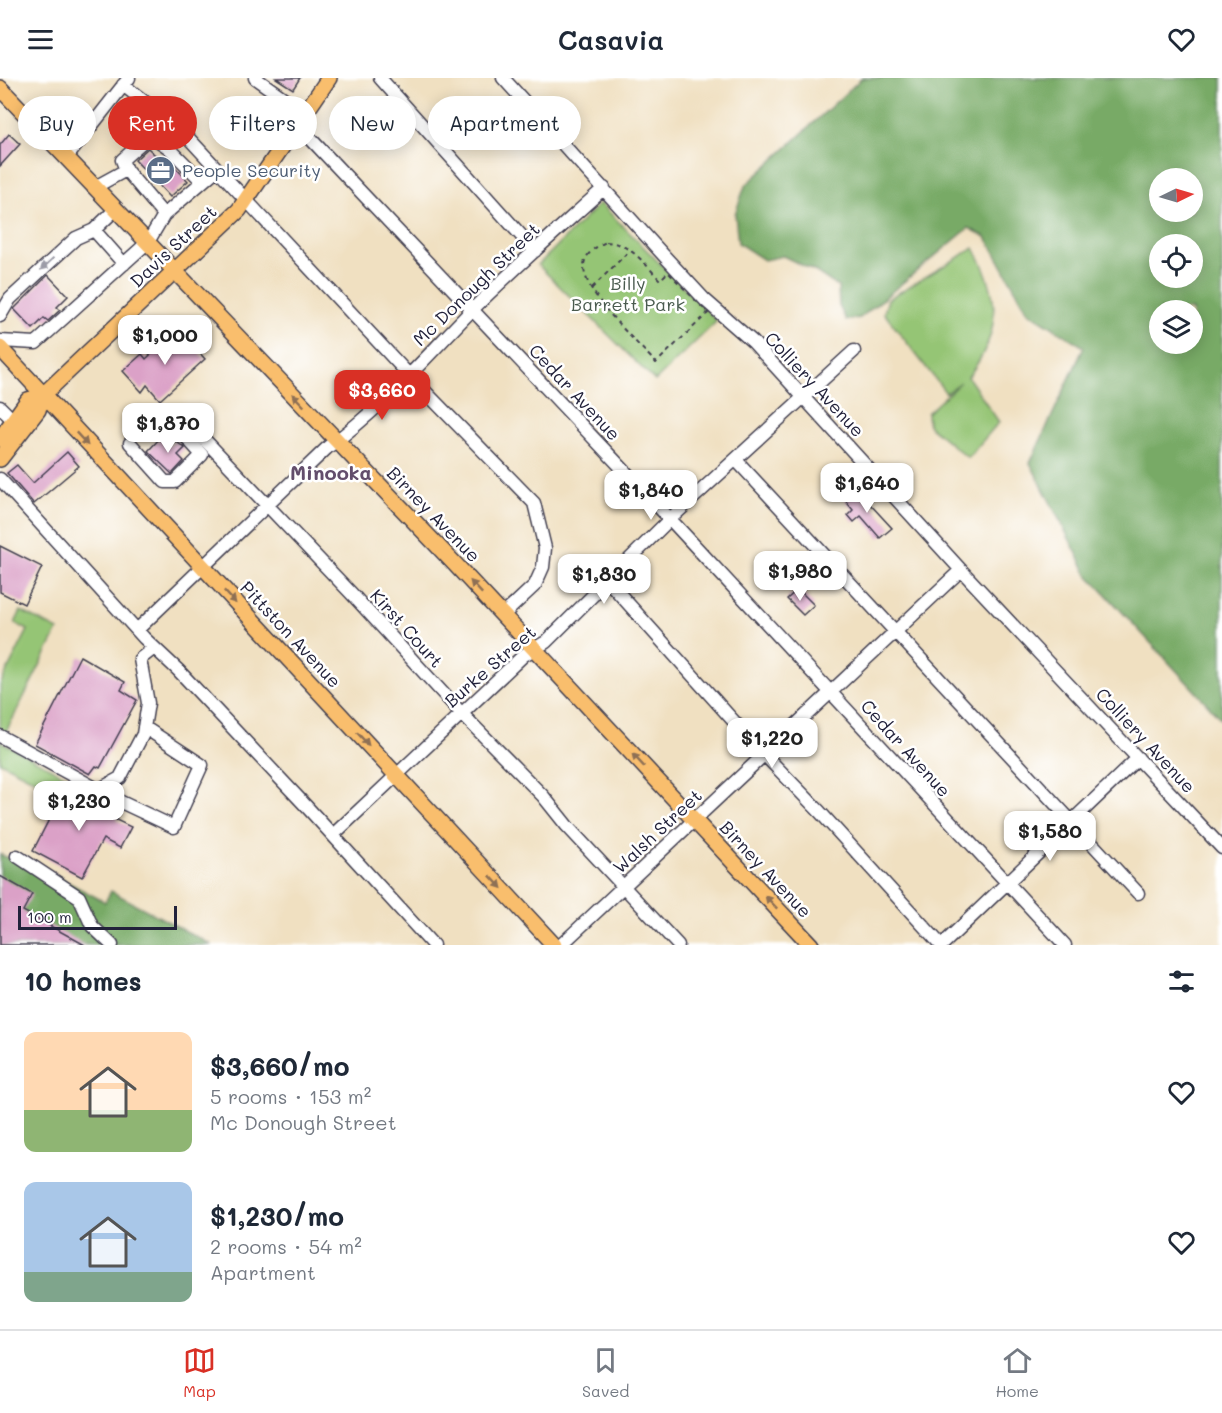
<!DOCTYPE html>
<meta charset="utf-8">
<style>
:root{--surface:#fff;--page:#f6f6f7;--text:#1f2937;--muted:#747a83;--line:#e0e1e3;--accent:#d93025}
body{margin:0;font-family:Mali,sans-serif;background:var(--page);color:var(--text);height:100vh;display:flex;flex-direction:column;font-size:22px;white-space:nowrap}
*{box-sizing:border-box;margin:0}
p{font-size:20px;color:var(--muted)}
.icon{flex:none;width:33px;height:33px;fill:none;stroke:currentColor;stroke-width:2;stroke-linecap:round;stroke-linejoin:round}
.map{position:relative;height:867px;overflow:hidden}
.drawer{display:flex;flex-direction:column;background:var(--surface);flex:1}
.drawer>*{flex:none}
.top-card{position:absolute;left:18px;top:18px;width:600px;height:54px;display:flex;gap:12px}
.needle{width:39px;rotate:85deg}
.buttons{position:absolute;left:1149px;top:90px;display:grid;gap:12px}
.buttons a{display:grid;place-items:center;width:54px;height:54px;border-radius:50%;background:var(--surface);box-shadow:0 3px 15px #0003;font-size:30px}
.scale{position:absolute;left:18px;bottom:15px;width:159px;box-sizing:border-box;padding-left:6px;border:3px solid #22223b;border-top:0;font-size:16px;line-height:21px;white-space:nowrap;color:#22223b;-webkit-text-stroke:4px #fff;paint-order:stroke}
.price{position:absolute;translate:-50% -51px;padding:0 14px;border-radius:12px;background:#fff;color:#222;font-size:20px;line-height:39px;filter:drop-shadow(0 2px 3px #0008)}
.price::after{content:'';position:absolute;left:50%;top:36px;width:18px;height:14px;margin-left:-9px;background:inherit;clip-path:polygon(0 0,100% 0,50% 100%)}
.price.selected{background:var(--accent);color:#fff}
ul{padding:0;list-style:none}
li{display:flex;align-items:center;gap:18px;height:150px;padding:0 24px}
li span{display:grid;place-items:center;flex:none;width:168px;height:120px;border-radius:12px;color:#555}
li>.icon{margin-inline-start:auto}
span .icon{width:72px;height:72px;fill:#fffc;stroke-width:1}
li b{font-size:26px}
h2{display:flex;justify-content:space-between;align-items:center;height:72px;padding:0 24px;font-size:26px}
.chip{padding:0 21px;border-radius:27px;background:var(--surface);box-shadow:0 3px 15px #0003;font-size:21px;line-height:54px}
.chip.selected{background:var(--accent);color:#fff}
header{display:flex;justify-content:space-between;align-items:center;height:78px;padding:0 24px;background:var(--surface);font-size:27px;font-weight:600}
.menu{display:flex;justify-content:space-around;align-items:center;height:84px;border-top:2px solid var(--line);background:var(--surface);font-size:16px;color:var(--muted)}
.menu a{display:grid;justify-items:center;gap:3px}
.menu .selected{color:var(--accent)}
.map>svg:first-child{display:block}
.green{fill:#95c574;stroke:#5c7458;stroke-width:1.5}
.forest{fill:#78aa66;stroke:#4d6650;stroke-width:1.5;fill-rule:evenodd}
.building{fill:#dba1c7}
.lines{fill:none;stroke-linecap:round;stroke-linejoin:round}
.minor-casing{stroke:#413e4f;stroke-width:15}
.major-casing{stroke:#413e4f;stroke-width:18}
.path{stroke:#413e4f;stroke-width:2;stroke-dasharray:4.5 4.5;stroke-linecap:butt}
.minor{stroke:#fff;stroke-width:12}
.major{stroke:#f9be6d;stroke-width:15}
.oneway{fill:#9c9ca7}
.oneway2{fill:#8e7054}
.labels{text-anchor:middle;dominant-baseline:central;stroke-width:5;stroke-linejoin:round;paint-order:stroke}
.service-label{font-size:18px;fill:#4e5e75;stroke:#fff;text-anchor:start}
.street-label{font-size:18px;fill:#22223b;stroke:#fff}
.park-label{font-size:18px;fill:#4a5b4f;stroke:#fff}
.neighbourhood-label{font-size:20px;font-weight:bold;fill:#634e6c;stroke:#fff}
</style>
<header><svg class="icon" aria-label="menu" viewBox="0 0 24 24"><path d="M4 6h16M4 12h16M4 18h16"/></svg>Casavia<svg class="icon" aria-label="heart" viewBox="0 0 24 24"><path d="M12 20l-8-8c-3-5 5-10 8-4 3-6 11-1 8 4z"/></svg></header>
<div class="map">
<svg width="1222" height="867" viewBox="0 0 1222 867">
<rect width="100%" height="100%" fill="#fff"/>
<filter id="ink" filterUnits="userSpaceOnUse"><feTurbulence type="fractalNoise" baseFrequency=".0167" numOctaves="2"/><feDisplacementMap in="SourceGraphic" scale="12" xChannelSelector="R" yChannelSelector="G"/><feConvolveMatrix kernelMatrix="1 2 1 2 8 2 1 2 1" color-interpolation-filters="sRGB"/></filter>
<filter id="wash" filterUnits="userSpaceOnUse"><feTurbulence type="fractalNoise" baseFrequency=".008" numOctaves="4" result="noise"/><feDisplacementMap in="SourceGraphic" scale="24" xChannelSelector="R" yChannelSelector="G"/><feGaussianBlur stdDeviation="1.35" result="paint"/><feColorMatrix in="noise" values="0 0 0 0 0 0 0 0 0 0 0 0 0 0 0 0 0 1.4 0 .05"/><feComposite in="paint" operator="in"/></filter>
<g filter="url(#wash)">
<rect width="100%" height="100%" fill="#f0e0c1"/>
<path class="green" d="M600,125L717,243L655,303L538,187Z
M974,170C1001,218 1002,254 968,299L999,344L968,380L928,347L927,335L961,304L946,315L884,235L888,221Z
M21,533L58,552L1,664L70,700L62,716L0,684V607L28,552L15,545Z"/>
<path class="forest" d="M862,0H1222V642L1088,497L1030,385L1084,269L1028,234L986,159L969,150L860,240L846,242L839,228L838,209L816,194L783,178L764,182L738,165L735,136L745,108ZM1160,100H1192V134H1160ZM1160,166H1192V200H1160ZM1160,232H1192V266H1160Z
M0,776L26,790L30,784L105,824L111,813L212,867H0Z"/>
<g id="blocks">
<path class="building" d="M276,0H300L293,11Z
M9,56L20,66L0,88V67Z
M148,70L159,81L164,77L188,103L170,119L135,82Z
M48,197L68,218L57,229L60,232L48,243L44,240L33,251L14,231Z
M178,251L205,281L160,322L147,307L142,314L123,293L142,276L146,281Z
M161,359L169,368L175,363L185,370L178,377L184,383L172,396L148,373Z
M67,374L79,388L34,426L7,395L17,387L33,405Z
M857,412L892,450L880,460L861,438L854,444L848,437L853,432L845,422Z
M0,468L42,489L24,526L0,514Z
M798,511L814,527L803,537L787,521Z
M80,578L125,604L121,612L137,622L100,690L96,688L90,696L35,666Z
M66,708L119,736L116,742L131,749L120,770L103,761L82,799L33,773Z
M0,798L32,816L23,833L85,867H0Z"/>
</g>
</g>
<g filter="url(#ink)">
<use href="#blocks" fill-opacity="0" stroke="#413e4f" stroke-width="1.5"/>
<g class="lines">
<defs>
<path id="minor" d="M255,0L289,24L308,58L670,441L1065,867
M380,0L535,173
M503,0L667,181L705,222L753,264L961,492L1222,770
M123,7L181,52L409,297L534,425L545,470L543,489L535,507L503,537
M67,79L129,0
M95,109L126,92
M164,137L126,92L122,82L150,57L169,70L202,103
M94,152L124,186
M0,238L10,221L76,160L94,152L116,131
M0,263L36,265L148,164L164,137L216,92
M0,329L12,341L16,351
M181,337L351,515L462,636L543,718L567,748L678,867
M130,365L165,404H175L202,377L186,359L167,350L156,338
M736,382L1138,815
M0,401L144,560L178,592L306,728L433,867
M607,502L756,668L820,734L941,867
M138,551L328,369C381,331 425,280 470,234C513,191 559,151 604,110
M0,658L121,724L174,749L202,687L144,649
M100,711L120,700L143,656L148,625L140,581L154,570
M333,757L524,577L546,564L670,441L854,273
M17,778L79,819L92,848L112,867
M561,867L961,492
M942,867L1138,680"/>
<path id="major" d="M0,10L453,484L811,867
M0,270L554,867
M0,361L28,322L42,318L239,132L329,0
M0,381L38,332L42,318"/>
</defs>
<use href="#minor" class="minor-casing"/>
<use href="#major" class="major-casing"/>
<path class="path" d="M606,164C630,165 644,185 660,202L668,194L708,235L656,285C638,265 585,217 584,190C583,177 595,169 606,164Z
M592,210L630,172"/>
<use href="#minor" class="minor"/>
<use href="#major" class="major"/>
</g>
<defs><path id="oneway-solid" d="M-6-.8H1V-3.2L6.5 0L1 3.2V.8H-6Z" transform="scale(1.5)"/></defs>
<use class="oneway" href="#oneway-solid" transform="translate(47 186) rotate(137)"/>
<g class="oneway2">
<use href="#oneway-solid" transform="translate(298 322) rotate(-134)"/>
<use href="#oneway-solid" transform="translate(82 361) rotate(47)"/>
<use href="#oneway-solid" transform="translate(476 509) rotate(-133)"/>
<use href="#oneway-solid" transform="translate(230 519) rotate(47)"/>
<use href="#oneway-solid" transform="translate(363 661) rotate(47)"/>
<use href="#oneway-solid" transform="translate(638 682) rotate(-133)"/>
<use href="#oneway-solid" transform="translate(496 804) rotate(47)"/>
<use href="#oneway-solid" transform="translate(771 824) rotate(-133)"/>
</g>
</g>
<defs>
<symbol id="office-disc" viewBox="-11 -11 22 22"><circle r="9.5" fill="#5c6f8a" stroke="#fff"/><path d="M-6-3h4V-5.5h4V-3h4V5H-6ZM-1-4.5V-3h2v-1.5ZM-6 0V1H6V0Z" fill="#fff"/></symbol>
</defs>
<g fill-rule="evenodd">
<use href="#office-disc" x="144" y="76" width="33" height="33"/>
</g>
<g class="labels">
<g class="service-label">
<text x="182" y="92">People Security</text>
</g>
<g class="street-label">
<text transform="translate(173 168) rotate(-43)">Davis Street</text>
<text transform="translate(476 206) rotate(-44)">Mc Donough Street</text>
<text transform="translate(815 306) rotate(47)">Colliery Avenue</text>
<text transform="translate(575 314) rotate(47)">Cedar Avenue</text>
<text transform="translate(434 436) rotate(46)">Birney Avenue</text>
<text transform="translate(407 550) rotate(48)">Kirst Court</text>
<text transform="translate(291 556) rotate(47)">Pittston Avenue</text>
<text transform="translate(490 588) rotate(-41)">Burke Street</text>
<text transform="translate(1146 662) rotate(47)">Colliery Avenue</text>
<text transform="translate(906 670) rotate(48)">Cedar Avenue</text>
<text transform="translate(657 753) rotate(-43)">Walsh Street</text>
<text transform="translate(766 791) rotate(47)">Birney Avenue</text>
</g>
<g class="park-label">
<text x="628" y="205">Billy<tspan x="628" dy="21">Barrett Park</tspan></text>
</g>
<g class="neighbourhood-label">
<text x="331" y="394">Minooka</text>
</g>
</g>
</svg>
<div class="buttons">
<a><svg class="needle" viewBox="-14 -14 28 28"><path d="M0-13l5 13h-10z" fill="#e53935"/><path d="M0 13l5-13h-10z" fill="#747a83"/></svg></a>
<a><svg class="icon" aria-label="locate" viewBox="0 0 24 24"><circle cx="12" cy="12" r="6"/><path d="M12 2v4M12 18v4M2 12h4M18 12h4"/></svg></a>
<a><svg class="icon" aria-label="layers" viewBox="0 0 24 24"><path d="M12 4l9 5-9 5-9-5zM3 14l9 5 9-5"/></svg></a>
</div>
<div class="scale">100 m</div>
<b class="price" style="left:165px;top:288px">$1,000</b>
<b class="price selected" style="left:382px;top:343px">$3,660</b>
<b class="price" style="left:168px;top:376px">$1,870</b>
<b class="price" style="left:867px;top:436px">$1,640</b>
<b class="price" style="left:651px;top:443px">$1,840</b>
<b class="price" style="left:800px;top:524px">$1,980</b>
<b class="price" style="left:604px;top:527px">$1,830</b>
<b class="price" style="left:772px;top:691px">$1,220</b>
<b class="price" style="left:79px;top:754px">$1,230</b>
<b class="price" style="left:1050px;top:784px">$1,580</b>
<div class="top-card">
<a class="chip">Buy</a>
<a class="chip selected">Rent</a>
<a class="chip">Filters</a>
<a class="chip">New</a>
<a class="chip">Apartment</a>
</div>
</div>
<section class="drawer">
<h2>10 homes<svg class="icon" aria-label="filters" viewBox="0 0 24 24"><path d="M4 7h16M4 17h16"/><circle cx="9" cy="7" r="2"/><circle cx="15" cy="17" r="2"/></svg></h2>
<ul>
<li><span style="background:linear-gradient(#ffd9b3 65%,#8fb573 0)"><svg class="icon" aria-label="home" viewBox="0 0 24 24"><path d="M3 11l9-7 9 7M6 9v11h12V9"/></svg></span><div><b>$3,660/mo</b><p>5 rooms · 153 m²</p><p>Mc Donough Street</p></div><svg class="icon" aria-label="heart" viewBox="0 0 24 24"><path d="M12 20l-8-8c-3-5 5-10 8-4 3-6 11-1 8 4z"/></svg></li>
<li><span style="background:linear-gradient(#a9c7e8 75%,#7fa58c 0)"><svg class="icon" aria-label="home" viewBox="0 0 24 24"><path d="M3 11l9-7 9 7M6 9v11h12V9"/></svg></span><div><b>$1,230/mo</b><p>2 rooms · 54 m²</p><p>Apartment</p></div><svg class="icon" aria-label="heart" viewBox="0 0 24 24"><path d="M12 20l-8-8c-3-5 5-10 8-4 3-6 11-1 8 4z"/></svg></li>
</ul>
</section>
<nav class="menu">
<a class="selected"><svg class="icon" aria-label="map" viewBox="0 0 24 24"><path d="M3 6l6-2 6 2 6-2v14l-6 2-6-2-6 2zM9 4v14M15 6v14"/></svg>Map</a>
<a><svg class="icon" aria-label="saved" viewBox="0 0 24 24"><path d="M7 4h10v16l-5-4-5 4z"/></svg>Saved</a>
<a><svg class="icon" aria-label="home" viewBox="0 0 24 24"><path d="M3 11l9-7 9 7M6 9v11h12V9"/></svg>Home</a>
</nav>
